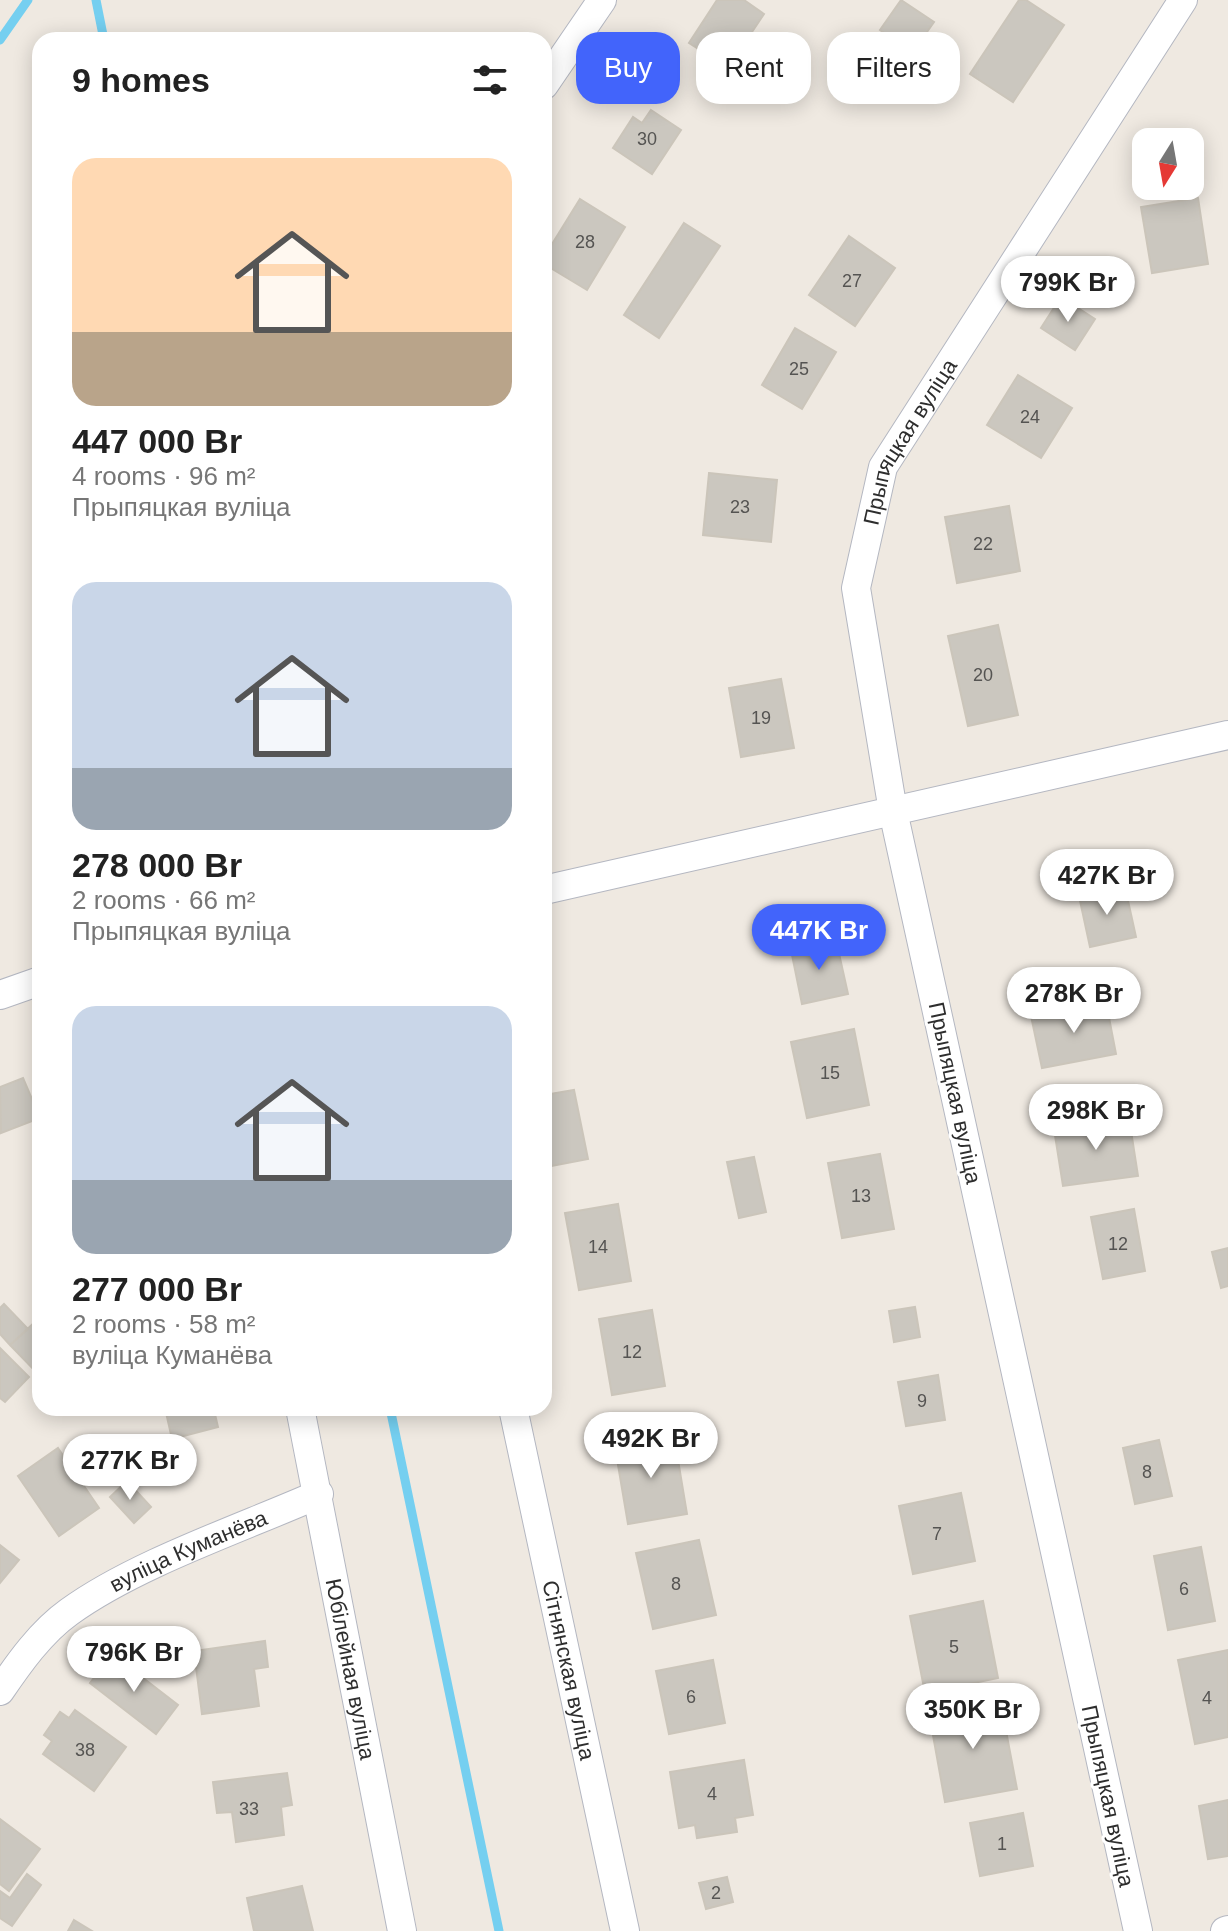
<!DOCTYPE html>
<meta charset="utf-8">
<style>
:root{--surface:#fff;--page:#f6f6f6;--text:#222;--muted:#767676;--accent:#4264fb}
body{margin:0;font-family:Helvetica,sans-serif;background:var(--page);color:var(--text);height:100vh;display:flex;flex-direction:column;font-size:30px;white-space:nowrap}
*{box-sizing:border-box;margin:0}
p{font-size:26px;color:var(--muted)}
.icon{flex:none;width:44px;height:44px;fill:none;stroke:currentColor;stroke-width:2;stroke-linecap:round;stroke-linejoin:round}
.map{position:relative;flex:1;overflow:hidden}
.panel{position:absolute;left:32px;top:32px;width:520px;height:1384px;display:flex;flex-direction:column;background:var(--surface);border-radius:24px;box-shadow:0 4px 20px #0003}
.panel>*{flex:none}
.banner{position:absolute;left:576px;top:32px;width:532px;height:72px;display:flex;gap:16px}
.needle{width:52px;rotate:191deg}
.buttons{position:absolute;left:1132px;top:128px;display:grid;gap:16px}
.buttons a{display:grid;place-items:center;width:72px;height:72px;border-radius:16px;background:var(--surface);box-shadow:0 4px 20px #0003;font-size:40px}
.price{position:absolute;translate:-50% -68px;padding:0 18px;border-radius:28px;background:#fff;color:#222;font-size:26px;line-height:52px;filter:drop-shadow(0 2px 4px #0008)}
.price::after{content:'';position:absolute;left:50%;top:48px;width:24px;height:18px;margin-left:-12px;background:inherit;clip-path:polygon(0 0,100% 0,50% 100%)}
.price.on{background:var(--accent);color:#fff}
ul{padding:0;list-style:none}
li{display:grid;align-content:center;gap:16px;height:424px;padding:0 40px}
li span{display:grid;place-items:center;height:248px;border-radius:24px;color:#555}
li>.icon{margin-inline-start:auto}
span .icon{width:144px;height:144px;fill:#fffc;stroke-width:1}
li b{font-size:34px}
h2{display:flex;justify-content:space-between;align-items:center;height:96px;padding:0 40px;font-size:34px}
.chip{padding:0 28px;border-radius:24px;background:var(--surface);box-shadow:0 4px 20px #0003;font-size:28px;line-height:72px}
.chip.on{background:var(--accent);color:#fff}
.map>svg:first-child{display:block}
.lines{fill:none;stroke-linecap:round;stroke-linejoin:round}
.stream{stroke:#75cff0;stroke-width:9}
.building{fill:#cbc7bf;stroke:#cbc5ba;stroke-width:2}
.minor-casing{stroke:#b4b7c1;stroke-width:30}
.minor{stroke:#fff;stroke-width:28}
.labels{text-anchor:middle;dominant-baseline:central;stroke-width:6;stroke-linejoin:round;paint-order:stroke}
.number-label{font-size:18px;fill:#555452}
.street-label{font-size:22px;fill:#2e2e2e;stroke:#fff}
</style>
<div class="map">
<svg width="1228" height="1931" viewBox="0 0 1228 1931">
<rect width="100%" height="100%" fill="#efe9e1"/>
<g class="lines">
<path class="stream" d="M96,0L104,40
M0,40L28,0
M390,1408L499,1931"/>
</g>
<path class="building" d="M717,0H744L764,14L728,68L689,43Z
M901,0L934,22L912,53L880,30Z
M1019,0H1026L1064,25L1013,102L970,74Z
M651,110L681,130L652,174L613,148L633,117L642,123Z
M1198,198L1208,264L1152,273L1141,207Z
M580,199L625,227L587,290L544,264V257Z
M684,223L720,246L659,338L624,315Z
M849,236L895,268L855,326L809,295Z
M1061,297L1095,319L1075,350L1041,328Z
M795,328L836,352L802,409L762,385Z
M1018,375L1072,408L1041,458L987,425Z
M709,473L777,480L771,542L703,535Z
M1009,506L1020,571L957,583L945,517Z
M998,625L1018,715L968,726L948,636Z
M781,679L794,748L741,757L729,688Z
M1125,887L1136,937L1090,947L1079,896Z
M836,940L848,994L802,1004L791,950Z
M1106,1002L1116,1054L1042,1068L1031,1016Z
M854,1029L869,1105L807,1118L791,1042Z
M23,1078L40,1118L1,1133L0,1087Z
M574,1090L588,1159L546,1167L544,1095Z
M1129,1118L1138,1176L1063,1186L1054,1129Z
M880,1154L894,1229L842,1238L828,1163Z
M754,1157L766,1212L739,1218L727,1162Z
M618,1204L631,1281L579,1290L565,1213Z
M1134,1209L1145,1271L1103,1279L1091,1217Z
M1228,1248V1286L1221,1288L1212,1252Z
M4,1304L28,1329L10,1345L0,1334V1308Z
M915,1307L920,1337L894,1342L889,1311Z
M652,1310L665,1386L612,1395L599,1319Z
M36,1321L40,1326L38,1374L10,1345Z
M0,1348L29,1377L5,1402L0,1398Z
M938,1375L945,1420L906,1426L898,1382Z
M165,1408L214,1410L218,1427L172,1439Z
M674,1436L687,1514L628,1524L615,1447Z
M1159,1440L1172,1496L1135,1504L1123,1448Z
M58,1448L99,1508L59,1536L18,1476Z
M127,1481L151,1507L134,1523L110,1497Z
M961,1493L975,1561L913,1574L899,1506Z
M699,1540L716,1615L653,1629L636,1553Z
M0,1545L19,1560L0,1583Z
M1201,1547L1215,1621L1168,1630L1154,1556Z
M983,1601L998,1678L925,1693L910,1616Z
M265,1641L268,1667L254,1669L259,1706L202,1714L194,1651Z
M1228,1650V1737L1195,1744L1178,1660Z
M112,1654L178,1705L156,1734L90,1683Z
M713,1660L725,1723L669,1734L656,1671Z
M1000,1699L1017,1789L945,1802L929,1713Z
M75,1710L126,1747L94,1791L43,1754L52,1741L44,1735L60,1712L69,1718Z
M744,1760L753,1815L735,1818L737,1832L697,1838L695,1825L679,1828L670,1772Z
M287,1773L292,1805L281,1807L284,1835L236,1842L232,1812L217,1813L213,1782Z
M1228,1800V1856L1208,1859L1199,1806Z
M1023,1813L1033,1866L980,1876L970,1823Z
M0,1819L40,1849L9,1891L0,1884Z
M27,1874L41,1885L12,1926L0,1918V1891L10,1898Z
M727,1877L733,1902L706,1909L699,1883Z
M302,1886L313,1931H254L247,1898Z
M74,1920L92,1931H68Z"/>
<g class="lines">
<defs>
<g id="minor">
<path d="M544,85L602,0"/>
<path d="M544,890L1228,735"/>
<path d="M0,995L40,981"/>
<path id="s1" d="M300,1408L402,1931"/>
<path id="s2" d="M513,1408L625,1931"/>
<path id="s3" d="M0,1691C19,1663 41,1632 69,1612C135,1564 242,1528 319,1494"/>
<path id="s4" d="M1138,1931L893,811L856,588L883,467L1183,0"/>
<path d="M1225,1931L1228,1930"/>
</g>
</defs>
<use href="#minor" class="minor-casing"/>
<use href="#minor" class="minor"/>
</g>
<g class="labels">
<g class="number-label">
<text x="647" y="139">30</text>
<text x="585" y="242">28</text>
<text x="852" y="281">27</text>
<text x="799" y="369">25</text>
<text x="1030" y="417">24</text>
<text x="740" y="507">23</text>
<text x="983" y="544">22</text>
<text x="983" y="675">20</text>
<text x="761" y="718">19</text>
<text x="830" y="1073">15</text>
<text x="861" y="1196">13</text>
<text x="1118" y="1244">12</text>
<text x="598" y="1247">14</text>
<text x="632" y="1352">12</text>
<text x="922" y="1401">9</text>
<text x="1147" y="1472">8</text>
<text x="937" y="1534">7</text>
<text x="676" y="1584">8</text>
<text x="1184" y="1589">6</text>
<text x="954" y="1647">5</text>
<text x="691" y="1697">6</text>
<text x="1207" y="1698">4</text>
<text x="85" y="1750">38</text>
<text x="712" y="1794">4</text>
<text x="249" y="1809">33</text>
<text x="1002" y="1844">1</text>
<text x="716" y="1893">2</text>
</g>
<g class="street-label">
<text stroke="none"><textPath href="#s4" startOffset="1530">Прыпяцкая вуліца</textPath></text>
<text transform="translate(955 1093) rotate(78)">Прыпяцкая вуліца</text>
<text stroke="none"><textPath href="#s3" startOffset="240">вуліца Куманёва</textPath></text>
<text stroke="none"><textPath href="#s1" startOffset="266">Юбілейная вуліца</textPath></text>
<text stroke="none"><textPath href="#s2" startOffset="268">Сітнянская вуліца</textPath></text>
<text transform="translate(1108 1796) rotate(78)">Прыпяцкая вуліца</text>
</g>
</g>
</svg>
<div class="buttons">
<a><svg class="needle" viewBox="-14 -14 28 28"><path d="M0-13l5 13h-10z" fill="#e53935"/><path d="M0 13l5-13h-10z" fill="#767676"/></svg></a>
</div>
<b class="price" style="left:1068px;top:324px">799K Br</b>
<b class="price" style="left:1107px;top:917px">427K Br</b>
<b class="price on" style="left:819px;top:972px">447K Br</b>
<b class="price" style="left:1074px;top:1035px">278K Br</b>
<b class="price" style="left:1096px;top:1152px">298K Br</b>
<b class="price" style="left:651px;top:1480px">492K Br</b>
<b class="price" style="left:130px;top:1502px">277K Br</b>
<b class="price" style="left:134px;top:1694px">796K Br</b>
<b class="price" style="left:973px;top:1751px">350K Br</b>
<div class="banner">
<a class="chip on">Buy</a>
<a class="chip">Rent</a>
<a class="chip">Filters</a>
</div>
<section class="panel">
<h2>9 homes<svg class="icon" aria-label="filters" viewBox="0 0 24 24"><path d="M4 7h16M4 17h16"/><circle cx="9" cy="7" r="2"/><circle cx="15" cy="17" r="2"/></svg></h2>
<ul>
<li><span style="background:linear-gradient(#ffd9b3 70%,#b9a48a 0)"><svg class="icon" aria-label="home" viewBox="0 0 24 24"><path d="M3 11l9-7 9 7M6 9v11h12V9"/></svg></span><div><b>447 000 Br</b><p>4 rooms · 96 m²</p><p>Прыпяцкая вуліца</p></div></li>
<li><span style="background:linear-gradient(#c9d6e8 75%,#9aa5b1 0)"><svg class="icon" aria-label="home" viewBox="0 0 24 24"><path d="M3 11l9-7 9 7M6 9v11h12V9"/></svg></span><div><b>278 000 Br</b><p>2 rooms · 66 m²</p><p>Прыпяцкая вуліца</p></div></li>
<li><span style="background:linear-gradient(#c9d6e8 70%,#9aa5b1 0)"><svg class="icon" aria-label="home" viewBox="0 0 24 24"><path d="M3 11l9-7 9 7M6 9v11h12V9"/></svg></span><div><b>277 000 Br</b><p>2 rooms · 58 m²</p><p>вуліца Куманёва</p></div></li>
</ul>
</section>
</div>
